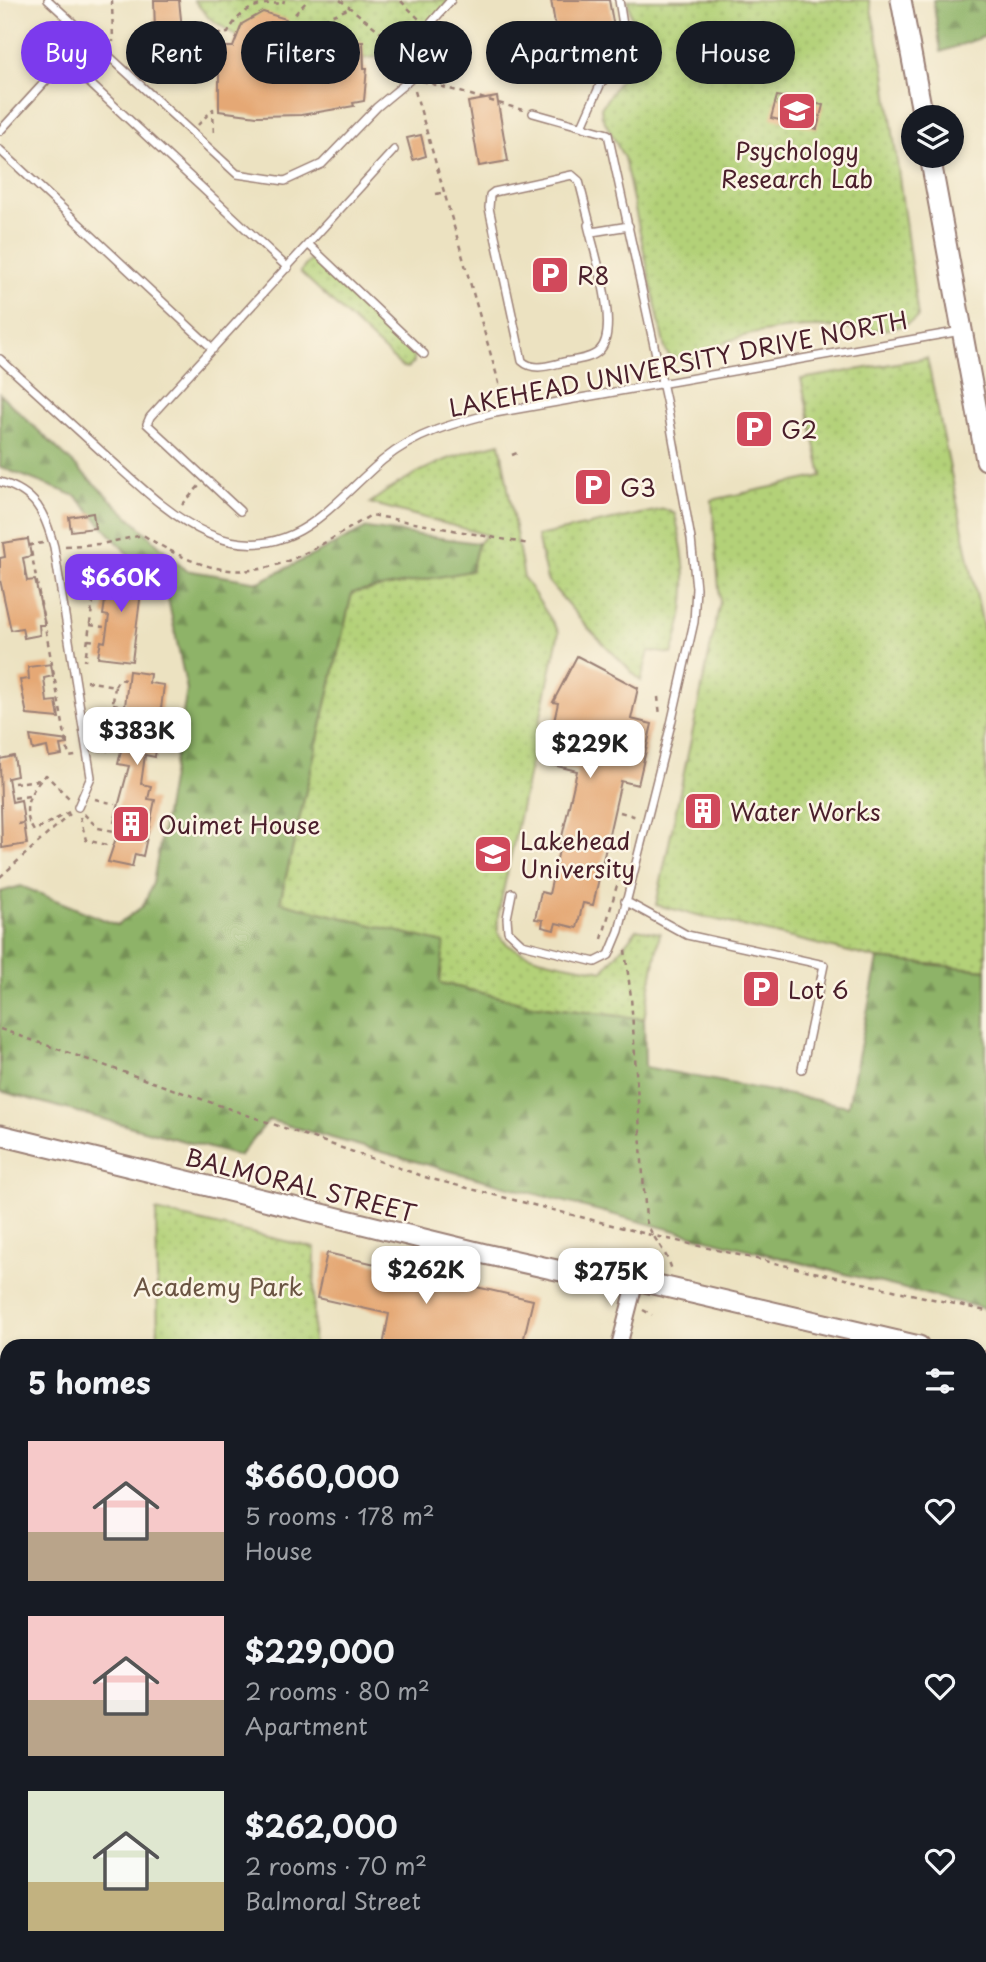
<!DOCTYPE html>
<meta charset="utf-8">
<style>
:root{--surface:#171b24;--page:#20242c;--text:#f1f3f6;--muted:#9ea1a6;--accent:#7c3aed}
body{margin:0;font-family:"Playpen Sans",sans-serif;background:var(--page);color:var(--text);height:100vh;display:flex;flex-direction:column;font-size:26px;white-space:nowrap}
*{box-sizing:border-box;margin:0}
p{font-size:23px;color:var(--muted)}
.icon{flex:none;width:38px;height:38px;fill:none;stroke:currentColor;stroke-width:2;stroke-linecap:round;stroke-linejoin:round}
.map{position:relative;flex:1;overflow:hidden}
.panel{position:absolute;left:0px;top:1339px;width:987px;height:625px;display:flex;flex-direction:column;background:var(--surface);border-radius:21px 21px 0 0;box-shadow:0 4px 10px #0003}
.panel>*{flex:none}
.banner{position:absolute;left:21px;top:21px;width:945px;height:63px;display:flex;gap:14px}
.tools{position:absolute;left:901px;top:105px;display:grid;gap:14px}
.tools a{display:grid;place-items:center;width:63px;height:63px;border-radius:50%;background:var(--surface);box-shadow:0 4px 10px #0003;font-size:35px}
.price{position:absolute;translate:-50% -60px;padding:0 16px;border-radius:14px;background:#fff;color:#222;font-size:23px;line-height:46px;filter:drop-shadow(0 2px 4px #0008)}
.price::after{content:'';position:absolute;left:50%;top:42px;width:21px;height:16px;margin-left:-10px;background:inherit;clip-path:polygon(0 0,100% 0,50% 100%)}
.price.selected{background:var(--accent);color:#fff}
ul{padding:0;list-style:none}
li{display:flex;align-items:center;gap:21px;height:175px;padding:0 28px}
li span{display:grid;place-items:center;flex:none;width:196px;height:140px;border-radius:0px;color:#555}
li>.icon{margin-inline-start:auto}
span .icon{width:84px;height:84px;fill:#fffc;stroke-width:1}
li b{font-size:30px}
h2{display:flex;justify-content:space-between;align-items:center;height:84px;padding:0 28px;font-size:30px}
.chip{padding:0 24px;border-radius:32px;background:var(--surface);box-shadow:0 4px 10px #0003;font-size:24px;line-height:63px}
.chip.selected{background:var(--accent);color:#fff}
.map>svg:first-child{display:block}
.grass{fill:url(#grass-dots);stroke:#7e7852;stroke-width:2}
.forest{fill:url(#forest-firs);stroke:#6c694a;stroke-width:2}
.building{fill:#e5a874}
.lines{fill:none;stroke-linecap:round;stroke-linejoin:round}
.lane-casing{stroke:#9b8076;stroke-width:10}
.street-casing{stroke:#9b8076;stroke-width:18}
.secondary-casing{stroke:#9b8076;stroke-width:23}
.path{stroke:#9b8076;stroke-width:2.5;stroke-dasharray:5 5;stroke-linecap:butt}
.lane{stroke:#fff;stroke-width:7}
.street{stroke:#fff;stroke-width:14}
.secondary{stroke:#fff;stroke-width:19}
.labels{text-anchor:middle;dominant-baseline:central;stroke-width:5;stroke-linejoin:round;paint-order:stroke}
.poi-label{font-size:24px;fill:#4a1f2b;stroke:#fcf5e5;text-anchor:start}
.street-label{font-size:24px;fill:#4a1f2b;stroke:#fcf5e5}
.park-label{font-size:24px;fill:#6a5442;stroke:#fcf5e5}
</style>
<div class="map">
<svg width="986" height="1962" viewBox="0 0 986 1962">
<defs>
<pattern id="grass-dots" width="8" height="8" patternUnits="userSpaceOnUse" patternTransform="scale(1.75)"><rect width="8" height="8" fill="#b3d178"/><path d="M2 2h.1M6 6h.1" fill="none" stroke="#9bb368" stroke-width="1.8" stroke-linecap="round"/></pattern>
<pattern id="forest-firs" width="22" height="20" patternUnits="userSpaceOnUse" patternTransform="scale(1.75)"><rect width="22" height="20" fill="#8eb368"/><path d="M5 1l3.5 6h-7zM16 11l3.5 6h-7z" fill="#769156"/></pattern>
</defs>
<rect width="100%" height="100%" fill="#fcf5e5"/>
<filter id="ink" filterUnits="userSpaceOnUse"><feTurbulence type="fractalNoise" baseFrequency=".0143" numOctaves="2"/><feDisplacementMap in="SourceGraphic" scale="14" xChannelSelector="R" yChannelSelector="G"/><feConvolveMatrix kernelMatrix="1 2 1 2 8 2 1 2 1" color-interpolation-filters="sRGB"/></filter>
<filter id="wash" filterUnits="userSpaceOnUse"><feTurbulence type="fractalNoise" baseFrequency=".00686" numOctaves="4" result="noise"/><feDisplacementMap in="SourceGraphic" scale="28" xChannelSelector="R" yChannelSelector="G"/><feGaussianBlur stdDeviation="1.57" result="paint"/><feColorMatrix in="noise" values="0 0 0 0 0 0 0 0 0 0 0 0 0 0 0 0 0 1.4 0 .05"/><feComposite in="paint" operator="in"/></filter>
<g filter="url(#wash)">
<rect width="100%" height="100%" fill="#ece2c1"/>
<path class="grass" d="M194,0H450L406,54L283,67L208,17Z
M628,0H869L885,73L918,317C891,339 850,326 817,327C799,327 780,329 763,332C734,336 713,348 687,361L670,357L665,349L624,158L602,116L601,108L638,53Z
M311,259L414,355V362L408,368L402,367L300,272Z
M927,358L986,641V970L878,959L656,905L720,602L712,500L822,476L801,379Z
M500,443L524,578L559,632L498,915C498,920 497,927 498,932C505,958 579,966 603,971L637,929L660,933L644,1019L537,1006L440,983L280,902L352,593L471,571L478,543L487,535L370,503C410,472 451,455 500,443Z
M664,509L675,514C688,570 690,599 672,654L649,651L641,681L589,629L547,580L537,536Z
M156,1211L315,1248L313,1346H158Z"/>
<path class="forest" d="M933,0H986V36L941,52Z
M0,394L185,570L259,582L367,528L478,543L471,571L352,593L280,902L444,943L440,983L537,1006L644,1019L645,1067L848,1106L878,959L986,970V1309C746,1250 507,1189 269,1120L239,1156L0,1091V892L21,886L117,925L143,906L153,883L187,690L168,599L76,496L0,467Z"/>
<g id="blocks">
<path class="building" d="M154,0H179L184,48L164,30H155Z
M551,0H609L619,55L607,57L609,65L575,71L573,63L562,66Z
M263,12L286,19L302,44L363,42L364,68H367L364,101L353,103L354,106L301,115L257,116L219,111V47H233L242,24Z
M777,96L823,105L817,129L771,118Z
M497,97L508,161L479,166L468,102Z
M421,135L426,156L413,160L407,138Z
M93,513L95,528L71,531L69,517Z
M28,539L31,556L23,558L27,581L35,580L45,625H39L40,635L24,638L22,628L11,630L0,580V558L5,557L3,543Z
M116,564L130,566L129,576L143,577L132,661L98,657L101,641L105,642L109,616L103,615L109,573L114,574Z
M577,656L638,688L631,719L652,724L638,785L621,781L593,905L583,903L577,928L556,923L554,930L542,927L543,920L535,919L541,892L549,894L577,771L545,763L558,703L553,702Z
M51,664L53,676L44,678L47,702L56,701L59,718L27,715L20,680L29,679L28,667Z
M129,671L150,674L149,683L164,685L155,757L145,755L141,784L151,786L148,799L155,800L143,856L135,854L132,867L108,862L121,823L114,822L129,766L118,764L127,725L123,724Z
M30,736L68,741V744L60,745L62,755L49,757L47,747L33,750Z
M14,756L17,776L8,778L12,802L21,800L27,844L2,848L0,759Z
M698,797L715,801L708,826L691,821Z
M327,1253L533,1300L522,1346H383L389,1314L317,1298Z"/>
</g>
</g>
<g filter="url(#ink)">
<use href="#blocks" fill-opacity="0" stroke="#9b8076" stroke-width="2"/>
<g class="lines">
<defs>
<path id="lane" d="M48,0L237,174L285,181L322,164L377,107L412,78L419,37L451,0
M65,60L87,37
M582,126L601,83L628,56L619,0
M0,131L65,60L288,268
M0,150L213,349
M588,225C594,252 621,331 599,351C591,359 575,360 564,362C550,365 534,372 522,361L489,208L490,195L494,192L572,175L579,181L592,232L629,226
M308,244L424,354
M0,359C34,390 68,421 102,452C162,506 232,583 316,520C340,502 360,479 383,460C416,433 454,423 495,413L961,331
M0,482C36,492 45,513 54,547L91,777L78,807
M240,511L147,424L150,417L394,150
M512,893L507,918L508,931L522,944L595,962L609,955L619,931L671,724L694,622L696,588L691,539L667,405L608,134L533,113
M625,901L687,935L824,965L802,1069"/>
<path id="street" d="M619,1346L636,1280
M980,1610L986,1611
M980,1850L986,1852
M0,1886L7,1878
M196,1962V1956"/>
<path id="secondary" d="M901,0L923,117
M930,156L986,460
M0,1135L485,1254L561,1271L636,1280L919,1346
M980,1361L986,1363"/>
</defs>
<use href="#lane" class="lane-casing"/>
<use href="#street" class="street-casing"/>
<use href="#secondary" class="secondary-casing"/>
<path class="path" d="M112,0L113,42
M340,0L386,36L402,63
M401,1L421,21
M295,14L308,0
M305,27L350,8
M129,57L208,54L217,34L228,33C239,10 258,1 283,4L284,0
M422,81L523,110
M415,91L499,383V391
M198,125L213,109L214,136
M436,194L446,192
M512,455L519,452
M182,505L199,486
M43,543L30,545L69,757L76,756
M65,546L101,544L143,535C241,597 281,570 371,515L529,544
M68,574L96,578L85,661
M94,578L100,573H106
M94,597L103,599
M90,625L104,627
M88,640L98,641
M86,681L115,686L107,751L97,750
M115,686L119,679L125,680
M658,697L660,716
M113,704L122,706
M109,732L123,734
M108,746L116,748
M14,783L41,780
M14,798L29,796
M95,799L115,804
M69,812L34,831C20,810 29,791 46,775L70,799
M620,812L637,817
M84,814L98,828L114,831
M80,817L86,840L107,845
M18,824L29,822
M0,877L70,814
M602,939L619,878
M625,950L631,997L646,1220C652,1239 668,1252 672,1271
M0,1029L428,1178L651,1235L986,1311
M643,1310L652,1315"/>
<use href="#lane" class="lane"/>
<use href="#street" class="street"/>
<use href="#secondary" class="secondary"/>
</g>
</g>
<defs>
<symbol id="university-square" viewBox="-11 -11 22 22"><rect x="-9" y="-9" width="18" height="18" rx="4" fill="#d1495b" stroke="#fcf5e5"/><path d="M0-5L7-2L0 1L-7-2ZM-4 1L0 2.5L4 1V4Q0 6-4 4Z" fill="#fff"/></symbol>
<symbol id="parking-square" viewBox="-11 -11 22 22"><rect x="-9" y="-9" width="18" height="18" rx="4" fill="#d1495b" stroke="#fcf5e5"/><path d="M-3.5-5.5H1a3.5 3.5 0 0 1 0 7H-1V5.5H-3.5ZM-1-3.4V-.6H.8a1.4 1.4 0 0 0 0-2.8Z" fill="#fff"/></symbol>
<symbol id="building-square" viewBox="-11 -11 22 22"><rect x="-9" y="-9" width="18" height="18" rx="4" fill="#d1495b" stroke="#fcf5e5"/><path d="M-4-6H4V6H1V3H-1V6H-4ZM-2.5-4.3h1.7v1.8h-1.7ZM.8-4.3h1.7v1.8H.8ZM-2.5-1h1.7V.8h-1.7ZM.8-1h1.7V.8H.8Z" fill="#fff"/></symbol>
</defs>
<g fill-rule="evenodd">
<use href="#university-square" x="775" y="89" width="44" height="44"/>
<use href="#parking-square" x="528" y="253" width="44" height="44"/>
<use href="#parking-square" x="732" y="407" width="44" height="44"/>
<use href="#parking-square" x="571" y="465" width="44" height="44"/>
<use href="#building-square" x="681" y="789" width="44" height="44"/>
<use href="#building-square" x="109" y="802" width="44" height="44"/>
<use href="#university-square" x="471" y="832" width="44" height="44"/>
<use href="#parking-square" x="739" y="967" width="44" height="44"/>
</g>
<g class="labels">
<g class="poi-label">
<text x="797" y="150" text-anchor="middle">Psychology<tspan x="797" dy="28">Research Lab</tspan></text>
<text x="577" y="275">R8</text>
<text x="781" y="429">G2</text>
<text x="620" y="487">G3</text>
<text x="730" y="811">Water Works</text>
<text x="158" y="824">Ouimet House</text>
<text x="520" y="840">Lakehead<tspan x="520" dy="28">University</tspan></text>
<text x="788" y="989">Lot 6</text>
</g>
<g class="street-label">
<text transform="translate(678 363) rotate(-11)">LAKEHEAD UNIVERSITY DRIVE NORTH</text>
<text transform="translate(301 1184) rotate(14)">BALMORAL STREET</text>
</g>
<g class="park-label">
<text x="218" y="1286">Academy Park</text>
</g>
</g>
</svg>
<div class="tools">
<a><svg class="icon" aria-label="layers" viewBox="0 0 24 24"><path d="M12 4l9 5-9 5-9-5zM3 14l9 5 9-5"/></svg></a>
</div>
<b class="price selected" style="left:121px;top:614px">$660K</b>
<b class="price" style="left:137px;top:767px">$383K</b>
<b class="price" style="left:590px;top:780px">$229K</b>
<b class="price" style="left:426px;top:1306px">$262K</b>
<b class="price" style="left:611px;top:1308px">$275K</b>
<div class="banner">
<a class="chip selected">Buy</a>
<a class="chip">Rent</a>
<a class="chip">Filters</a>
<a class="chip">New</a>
<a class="chip">Apartment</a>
<a class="chip">House</a>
</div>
<section class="panel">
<h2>5 homes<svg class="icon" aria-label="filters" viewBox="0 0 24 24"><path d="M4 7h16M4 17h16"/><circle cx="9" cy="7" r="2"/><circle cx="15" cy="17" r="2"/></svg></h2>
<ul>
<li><span style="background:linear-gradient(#f6c9c9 65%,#b9a48a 0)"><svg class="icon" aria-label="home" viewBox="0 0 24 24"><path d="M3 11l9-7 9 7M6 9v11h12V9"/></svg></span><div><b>$660,000</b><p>5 rooms · 178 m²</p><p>House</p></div><svg class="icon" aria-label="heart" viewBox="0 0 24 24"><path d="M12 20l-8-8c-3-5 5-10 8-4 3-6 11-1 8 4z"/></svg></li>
<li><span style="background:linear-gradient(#f6c9c9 60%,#b9a48a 0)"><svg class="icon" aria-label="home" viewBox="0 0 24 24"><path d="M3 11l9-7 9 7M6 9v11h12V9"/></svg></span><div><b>$229,000</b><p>2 rooms · 80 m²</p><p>Apartment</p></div><svg class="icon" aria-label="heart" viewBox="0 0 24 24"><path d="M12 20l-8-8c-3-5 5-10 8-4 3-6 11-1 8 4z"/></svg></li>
<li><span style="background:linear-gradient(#dfe7d0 65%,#c2b280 0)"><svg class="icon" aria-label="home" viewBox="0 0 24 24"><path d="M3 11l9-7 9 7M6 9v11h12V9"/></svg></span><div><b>$262,000</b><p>2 rooms · 70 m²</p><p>Balmoral Street</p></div><svg class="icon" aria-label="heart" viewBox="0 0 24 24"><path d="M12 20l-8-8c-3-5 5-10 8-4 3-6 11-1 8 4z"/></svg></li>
</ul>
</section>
</div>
